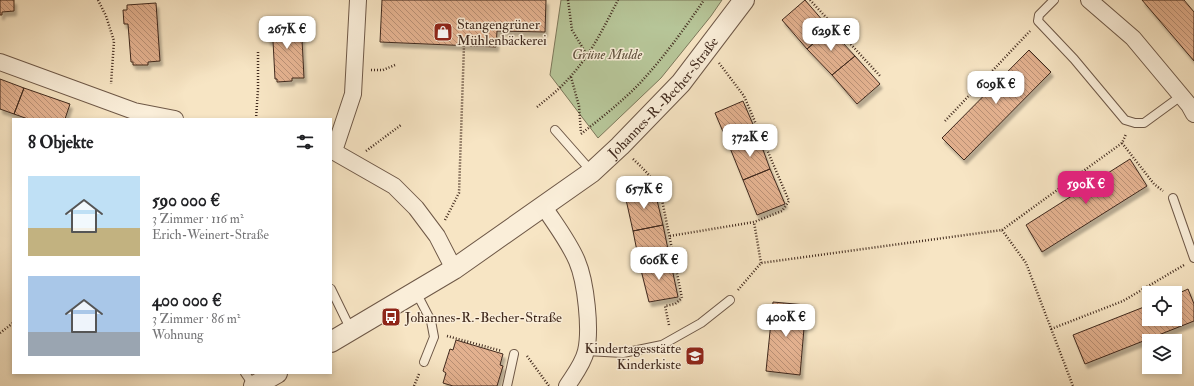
<!DOCTYPE html>
<html lang="de">
<meta charset="utf-8">
<style>
:root{--surface:#fff;--page:#f6f6f6;--text:#202124;--muted:#757577;--accent:#db2777}
body{margin:0;font-family:"IM FELL Double Pica",serif;background:var(--page);color:var(--text);height:100vh;display:flex;flex-direction:column;font-size:15px;white-space:nowrap}
*{box-sizing:border-box;margin:0}
p{font-size:13px;color:var(--muted)}
.icon{flex:none;width:22px;height:22px;fill:none;stroke:currentColor;stroke-width:2;stroke-linecap:round;stroke-linejoin:round}
.map{position:relative;flex:1;overflow:hidden}
.panel{position:absolute;left:12px;top:118px;width:320px;height:256px;display:flex;flex-direction:column;background:var(--surface);border-radius:0px;box-shadow:0 2px 6px #0003}
.panel>*{flex:none}
.tools{position:absolute;left:1142px;top:286px;display:grid;gap:8px}
.tools a{display:grid;place-items:center;width:40px;height:40px;border-radius:0px;background:var(--surface);box-shadow:0 2px 6px #0003;font-size:20px}
.price{position:absolute;translate:-50% -34px;padding:0 9px;border-radius:8px;background:#fff;color:#222;font-size:13px;line-height:26px;filter:drop-shadow(0 1px 2px #0008)}
.price::after{content:'';position:absolute;left:50%;top:24px;width:12px;height:9px;margin-left:-6px;background:inherit;clip-path:polygon(0 0,100% 0,50% 100%)}
.price.selected{background:var(--accent);color:#fff}
ul{padding:0;list-style:none}
li{display:flex;align-items:center;gap:12px;height:100px;padding:0 16px}
li span{display:grid;place-items:center;flex:none;width:112px;height:80px;border-radius:0px;color:#555}
li>.icon{margin-inline-start:auto}
span .icon{width:48px;height:48px;fill:#fffc;stroke-width:1}
li b{font-size:17px}
h2{display:flex;justify-content:space-between;align-items:center;height:48px;padding:0 16px;font-size:17px}
.map>svg:first-child{display:block}
.park{fill:#b7c699;stroke:#7c785b}
.building{fill:url(#building-back-hatch);stroke:#40291d;filter:url(#shadow)}
.lines{fill:none;stroke-linecap:round;stroke-linejoin:round}
.service-casing{stroke:#6e5847;stroke-width:10}
.minor-casing{stroke:#6e5847;stroke-width:18}
.tertiary-casing{stroke:#6e5847;stroke-width:22}
.path{stroke:#40291d;stroke-width:2.5;stroke-dasharray:1 2;stroke-linecap:butt}
.service{stroke:#faeed9;stroke-width:8}
.minor{stroke:#faeed9;stroke-width:16}
.tertiary{stroke:#faeed9;stroke-width:20}
.labels{text-anchor:middle;dominant-baseline:central;stroke-width:3;stroke-linejoin:round;paint-order:stroke}
.poi-label{font-size:14px;fill:#40291d;stroke:#faeed9;text-anchor:start}
.park-label{font-size:14px;font-style:italic;fill:#5e503c;stroke:#faeed9}
.street-label{font-size:14px;fill:#40291d;stroke:#faeed9}
</style>
<div class="map">
<svg width="1194" height="386" viewBox="0 0 1194 386">
<defs>
<pattern id="building-back-hatch" width="6" height="6" patternUnits="userSpaceOnUse"><rect width="6" height="6" fill="#e3b18f"/><path d="M-1 5l2 2M0 0l6 6M5-1l2 2" fill="none" stroke="#b99074"/></pattern>
<filter id="shadow"><feDropShadow dx="2.5" dy="4.5" stdDeviation="1" flood-color="#0004"/></filter>
</defs>
<rect width="100%" height="100%" fill="#f7e5c4"/>
<filter id="stains"><feTurbulence type="fractalNoise" baseFrequency=".005" numOctaves="4"/><feColorMatrix values="0 0 0 0 .2 0 0 0 0 .09 0 0 0 0 .02 0 0 0 .5 -.17"/></filter>
<radialGradient id="worn" r=".72"><stop offset=".6" stop-color="#630" stop-opacity="0"/><stop offset="1" stop-color="#630" stop-opacity=".3"/></radialGradient>
<path class="park" d="M561,0H722L711,16L661,78L598,138L550,75Z"/>
<path class="building" d="M0,0H14V11L2,12V15H0Z
M382,0H546L545,32L497,31L496,47L380,42Z
M805,0L830,29L807,49L782,20Z
M1142,0H1184L1194,12V61Z
M156,3L160,61L148,62V65H133V62H131L128,24H124L123,10H127V5Z
M301,20L304,78H292V81L277,82V79H275L273,41H268V27H272V21Z
M830,29L855,56L832,75L807,49Z
M1029,50L1051,72L964,160L942,138Z
M855,56L880,84L857,104L832,75Z
M0,79L24,88L14,114L0,109Z
M24,88L70,104L65,119H28L14,114Z
M743,101L758,136L730,148L715,113Z
M758,136L770,169L743,180L730,148Z
M1130,159L1147,186L1042,252L1026,225Z
M770,169L785,204L757,215L743,180Z
M654,188L663,225L633,231L625,195Z
M663,225L670,259L640,266L633,231Z
M670,259L678,297L649,302L640,266Z
M1188,289L1194,304V321L1085,364L1073,335L1149,305V319H1175V295Z
M773,302L806,305L800,375L766,371Z
M456,340L503,354L500,365L503,366L497,386H453L443,383L446,373L443,371L450,349L453,350Z"/>
<g class="lines">
<defs>
<path id="service" d="M1054,0L1039,15L1038,21L1074,59L1125,120L1135,123H1144L1181,96
M555,130L592,172
M1173,198L1194,258
M331,289L351,330
M416,292L431,321L434,337L424,362
M586,351L623,353L662,345L701,323L730,300
M245,373L254,386
M507,386L514,354"/>
<path id="minor" d="M1089,0L1133,38L1189,105L1194,114
M0,62L134,111L175,119
M331,150L394,186L416,208L437,236L454,269
M334,151L353,94L358,0
M544,207C555,224 569,242 577,261C586,282 591,330 586,351C583,364 574,375 567,386"/>
<g id="tertiary">
<path id="s1" d="M331,342L454,269L592,172L620,146L681,83L744,0"/>
<path d="M254,386L277,373"/>
</g>
</defs>
<use href="#service" class="service-casing"/>
<use href="#minor" class="minor-casing"/>
<use href="#tertiary" class="tertiary-casing"/>
<path class="path" d="M98,0L106,16L114,41L111,84
M568,0L572,30L587,55
M810,0L881,77
M719,63L744,96L789,201L782,211L754,222
M371,70H383L395,65
M571,77L579,106L581,133
M537,107C548,98 560,89 569,78C590,56 604,27 618,0
M256,119L258,89V51
M945,121L1030,31
M581,134C601,118 623,101 641,82C664,57 685,28 704,0
M1122,143L1154,184L1163,191
M366,151L401,125
M633,159C645,170 655,180 661,195L682,298L675,304L665,306L669,325
M445,220L459,193L464,46
M1002,230L1122,143L1126,134
M670,236L754,222L761,263
M738,290L761,263L1002,230L1026,263L1073,386
M1051,329L1123,301L1184,265
M0,333L13,323
M447,336L502,351
M527,356L549,386
M414,386L419,374"/>
<use href="#service" class="service"/>
<use href="#minor" class="minor"/>
<use href="#tertiary" class="tertiary"/>
</g>
<defs>
<symbol id="shop-square" viewBox="-11 -11 22 22"><rect x="-9" y="-9" width="18" height="18" rx="4" fill="#8f2418" stroke="#faeed9"/><path d="M-5-2.5h2.3a2.7 3.5 0 0 1 5.4 0H5L5.5 6h-11ZM-1.5-2.5h3a1.5 2.3 0 0 0-3 0Z" fill="#fff"/></symbol>
<symbol id="bus-square" viewBox="-11 -11 22 22"><rect x="-9" y="-9" width="18" height="18" rx="4" fill="#8f2418" stroke="#faeed9"/><path d="M-5-6H5V4H4V6H2V4H-2V6H-4V4H-5ZM-3.5-4V0h7V-4ZM-3.5 1.2v1.5H-2V1.2ZM2 1.2v1.5H3.5V1.2Z" fill="#fff"/></symbol>
<symbol id="school-square" viewBox="-11 -11 22 22"><rect x="-9" y="-9" width="18" height="18" rx="4" fill="#8f2418" stroke="#faeed9"/><path d="M0-5L7-2L0 1L-7-2ZM-4 1L0 2.5L4 1V4Q0 6-4 4Z" fill="#fff"/></symbol>
</defs>
<g fill-rule="evenodd">
<use href="#shop-square" x="432" y="21" width="22" height="22"/>
<use href="#bus-square" x="380" y="306" width="22" height="22"/>
<use href="#school-square" x="684" y="345" width="22" height="22"/>
</g>
<g class="labels">
<g class="poi-label">
<text x="457" y="24">Stangengrüner<tspan x="457" dy="16">Mühlenbäckerei</tspan></text>
<text x="405" y="317">Johannes-R.-Becher-Straße</text>
<text x="681" y="348" text-anchor="end">Kindertagesstätte<tspan x="681" dy="16">Kinderkiste</tspan></text>
</g>
<g class="park-label">
<text x="607" y="54">Grüne Mulde</text>
</g>
<g class="street-label">
<text stroke="none"><textPath href="#s1" startOffset="415">Johannes-R.-Becher-Straße</textPath></text>
</g>
</g>
<rect width="100%" height="100%" filter="url(#stains)"/>
<rect width="100%" height="100%" fill="url(#worn)"/>
</svg>
<div class="tools">
<a><svg class="icon" aria-label="locate" viewBox="0 0 24 24"><circle cx="12" cy="12" r="6"/><path d="M12 2v4M12 18v4M2 12h4M18 12h4"/></svg></a>
<a><svg class="icon" aria-label="layers" viewBox="0 0 24 24"><path d="M12 4l9 5-9 5-9-5zM3 14l9 5 9-5"/></svg></a>
</div>
<b class="price" style="left:287px;top:50px">267K €</b>
<b class="price" style="left:831px;top:52px">629K €</b>
<b class="price" style="left:996px;top:105px">609K €</b>
<b class="price" style="left:750px;top:158px">372K €</b>
<b class="price selected" style="left:1086px;top:205px">590K €</b>
<b class="price" style="left:644px;top:210px">657K €</b>
<b class="price" style="left:659px;top:281px">606K €</b>
<b class="price" style="left:786px;top:338px">400K €</b>
<section class="panel">
<h2>8 Objekte<svg class="icon" aria-label="filters" viewBox="0 0 24 24"><path d="M4 7h16M4 17h16"/><circle cx="9" cy="7" r="2"/><circle cx="15" cy="17" r="2"/></svg></h2>
<ul>
<li><span style="background:linear-gradient(#bfe0f5 65%,#c2b280 0)"><svg class="icon" aria-label="home" viewBox="0 0 24 24"><path d="M3 11l9-7 9 7M6 9v11h12V9"/></svg></span><div><b>590 000 €</b><p>3 Zimmer · 116 m²</p><p>Erich-Weinert-Straße</p></div></li>
<li><span style="background:linear-gradient(#a9c7e8 70%,#9aa5b1 0)"><svg class="icon" aria-label="home" viewBox="0 0 24 24"><path d="M3 11l9-7 9 7M6 9v11h12V9"/></svg></span><div><b>400 000 €</b><p>3 Zimmer · 86 m²</p><p>Wohnung</p></div></li>
</ul>
</section>
</div>
